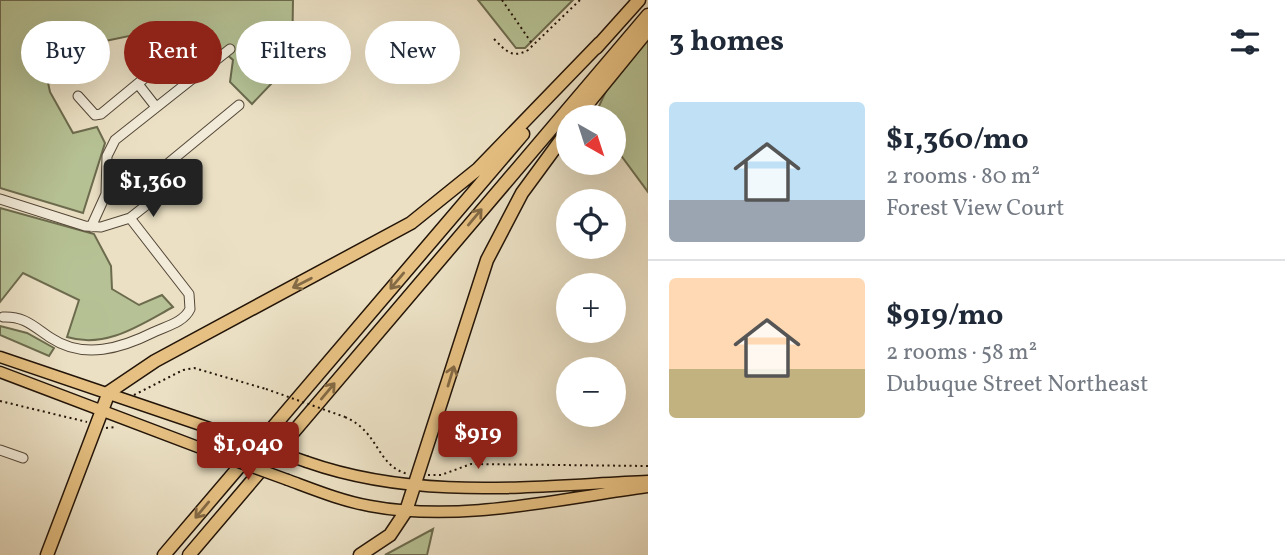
<!DOCTYPE html>
<meta charset="utf-8">
<style>
:root{--surface:#fff;--page:#f6f6f7;--text:#1f2937;--muted:#747a83;--line:#e0e1e3;--accent:#8f2418}
body{margin:0;font-family:Vollkorn,serif;background:var(--page);color:var(--text);height:100vh;display:flex;flex-direction:column;font-size:26px;white-space:nowrap}
*{box-sizing:border-box;margin:0}
p{font-size:23px;color:var(--muted)}
.icon{flex:none;width:38px;height:38px;fill:none;stroke:currentColor;stroke-width:2;stroke-linecap:round;stroke-linejoin:round}
.map{position:relative;flex:1;overflow:hidden}
.drawer{display:flex;flex-direction:column;background:var(--surface);width:637px}
.drawer>*{flex:none}
.guide{position:absolute;left:21px;top:21px;width:522px;height:63px;display:flex;gap:14px}
.needle{width:46px;rotate:141deg}
.tools{position:absolute;left:556px;top:105px;display:grid;gap:14px}
.tools a{display:grid;place-items:center;width:70px;height:70px;border-radius:50%;background:var(--surface);box-shadow:0 7px 28px #0002;font-size:35px}
.price{position:absolute;translate:-50% -60px;padding:0 16px;border-radius:7px;background:var(--accent);color:#fff;font-size:23px;line-height:46px;filter:drop-shadow(0 2px 4px #0008)}
.price::after{content:'';position:absolute;left:50%;top:42px;width:21px;height:16px;margin-left:-10px;background:inherit;clip-path:polygon(0 0,100% 0,50% 100%)}
.price.current{background:#222;color:#fff}
ul{padding:0;list-style:none}
li{display:flex;align-items:center;gap:21px;height:175px;padding:0 21px}
li+li{border-top:2px solid var(--line)}
li span{display:grid;place-items:center;flex:none;width:196px;height:140px;border-radius:7px;color:#555}
li>.icon{margin-inline-start:auto}
span .icon{width:84px;height:84px;fill:#fffc;stroke-width:1}
li b{font-size:30px}
h2{display:flex;justify-content:space-between;align-items:center;height:84px;padding:0 21px;font-size:30px}
.tag{padding:0 24px;border-radius:32px;background:var(--surface);box-shadow:0 7px 28px #0002;font-size:24px;line-height:63px}
.tag.current{background:var(--accent);color:#fff}
main{display:flex;flex:1;min-height:0}
.map>svg:first-child{display:block}
.green{fill:#b6c295;stroke:#6c6b4e;stroke-width:2}
.lines{fill:none;stroke-linecap:round;stroke-linejoin:round}
.minor-casing{stroke:#544737;stroke-width:11}
.major-casing{stroke:#221408;stroke-width:13}
.highway-casing{stroke:#221408;stroke-width:15}
.path{stroke:#221408;stroke-width:2;stroke-dasharray:2 3.5;stroke-linecap:butt}
.minor{stroke:#f2ebd9;stroke-width:9}
.major{stroke:#e6c082;stroke-width:10}
.highway{stroke:#e6c082;stroke-width:12}
.major-bridge-casing{stroke:#221408;stroke-width:13;stroke-linecap:butt}
.path-bridge{stroke:#221408;stroke-width:2;stroke-dasharray:2 3.5;stroke-linecap:butt}
.major-bridge{stroke:#e6c082;stroke-width:10}
.oneway{stroke:#846a45}
</style>
<main>
<div class="map">
<svg width="648" height="555" viewBox="0 0 648 555">
<rect width="100%" height="100%" fill="#ebe0c4"/>
<filter id="stains"><feTurbulence type="fractalNoise" baseFrequency=".00286" numOctaves="4"/><feColorMatrix values="0 0 0 0 .2 0 0 0 0 .09 0 0 0 0 .02 0 0 0 .5 -.17"/></filter>
<radialGradient id="worn" r=".72"><stop offset=".6" stop-color="#630" stop-opacity="0"/><stop offset="1" stop-color="#630" stop-opacity=".3"/></radialGradient>
<path class="green" d="M0,0H293L292,62L252,104L230,82L233,60L218,47L185,68L148,32L53,52L44,64L50,92L73,133L97,127L105,143L83,213L0,188Z
M478,0H573L525,48H516Z
M648,31V192L614,146V117H594L617,67Z
M0,208L94,234L111,266L112,289L139,305L162,295L173,307C140,325 106,349 67,337L79,300L23,273L0,302Z
M0,326L27,333L54,348L49,356L0,335Z
M433,529L427,555H385Z"/>
<g class="lines">
<defs>
<path id="minor" d="M138,84L156,107
M78,96L95,115L101,114L164,62
M0,199L85,226L101,227L130,218L158,196L153,184L165,166L239,105
M91,227L106,194L107,156L115,140L230,49
M3,317C25,316 34,327 51,338C84,360 122,348 154,332C167,326 184,322 190,309L189,294L130,218
M0,450L23,458"/>
<path id="major" d="M0,357L233,436
M0,372L219,455
M307,462C418,501 532,486 648,481
M288,480C315,490 342,501 370,506C460,523 558,499 648,487"/>
<path id="highway" d="M596,48L639,0
M577,117L648,30
M47,555L109,392L155,361L411,223L478,169L600,43
M164,555L523,134
M189,555L648,15
M360,555L390,535L406,511L487,260L522,193L569,129"/>
</defs>
<use href="#minor" class="minor-casing"/>
<use href="#major" class="major-casing"/>
<use href="#highway" class="highway-casing"/>
<path class="path" d="M502,0L533,45
M494,39C506,51 512,59 528,50L580,0
M134,395L183,370L194,368L266,389
M0,401L87,422
M345,417C380,432 376,466 408,474
M106,428L117,427
M428,475H441L471,464L648,466"/>
<use href="#minor" class="minor"/>
<use href="#major" class="major"/>
<use href="#highway" class="highway"/>
<defs>
<path id="major-bridge" d="M233,436L307,462
M219,455L288,480"/>
</defs>
<use href="#major-bridge" class="major-bridge-casing"/>
<path class="path-bridge" d="M266,389L345,417"/>
<use href="#major-bridge" class="major-bridge"/>
</g>
<defs><path id="oneway-shaft" d="M-6 0H5M1.5-3L5.5 0L1.5 3" fill="none" stroke-width="1.6" stroke-linecap="round" stroke-linejoin="round" transform="scale(1.75)"/></defs>
<g class="oneway">
<use href="#oneway-shaft" transform="translate(475 217) rotate(-50)"/>
<use href="#oneway-shaft" transform="translate(397 281) rotate(130)"/>
<use href="#oneway-shaft" transform="translate(302 283) rotate(153)"/>
<use href="#oneway-shaft" transform="translate(451 376) rotate(-73)"/>
<use href="#oneway-shaft" transform="translate(328 391) rotate(-50)"/>
<use href="#oneway-shaft" transform="translate(202 510) rotate(130)"/>
</g>
<rect width="100%" height="100%" filter="url(#stains)"/>
<rect width="100%" height="100%" fill="url(#worn)"/>
</svg>
<div class="tools">
<a><svg class="needle" viewBox="-14 -14 28 28"><path d="M0-13l5 13h-10z" fill="#e53935"/><path d="M0 13l5-13h-10z" fill="#747a83"/></svg></a>
<a><svg class="icon" aria-label="locate" viewBox="0 0 24 24"><circle cx="12" cy="12" r="6"/><path d="M12 2v4M12 18v4M2 12h4M18 12h4"/></svg></a>
<a>+</a>
<a>−</a>
</div>
<b class="price current" style="left:153px;top:219px">$1,360</b>
<b class="price" style="left:478px;top:471px">$919</b>
<b class="price" style="left:248px;top:482px">$1,040</b>
<div class="guide">
<a class="tag">Buy</a>
<a class="tag current">Rent</a>
<a class="tag">Filters</a>
<a class="tag">New</a>
</div>
</div>
<section class="drawer">
<h2>3 homes<svg class="icon" aria-label="filters" viewBox="0 0 24 24"><path d="M4 7h16M4 17h16"/><circle cx="9" cy="7" r="2"/><circle cx="15" cy="17" r="2"/></svg></h2>
<ul>
<li><span style="background:linear-gradient(#bfe0f5 70%,#9aa5b1 0)"><svg class="icon" aria-label="home" viewBox="0 0 24 24"><path d="M3 11l9-7 9 7M6 9v11h12V9"/></svg></span><div><b>$1,360/mo</b><p>2 rooms · 80 m²</p><p>Forest View Court</p></div></li>
<li><span style="background:linear-gradient(#ffd9b3 65%,#c2b280 0)"><svg class="icon" aria-label="home" viewBox="0 0 24 24"><path d="M3 11l9-7 9 7M6 9v11h12V9"/></svg></span><div><b>$919/mo</b><p>2 rooms · 58 m²</p><p>Dubuque Street Northeast</p></div></li>
</ul>
</section>
</main>
